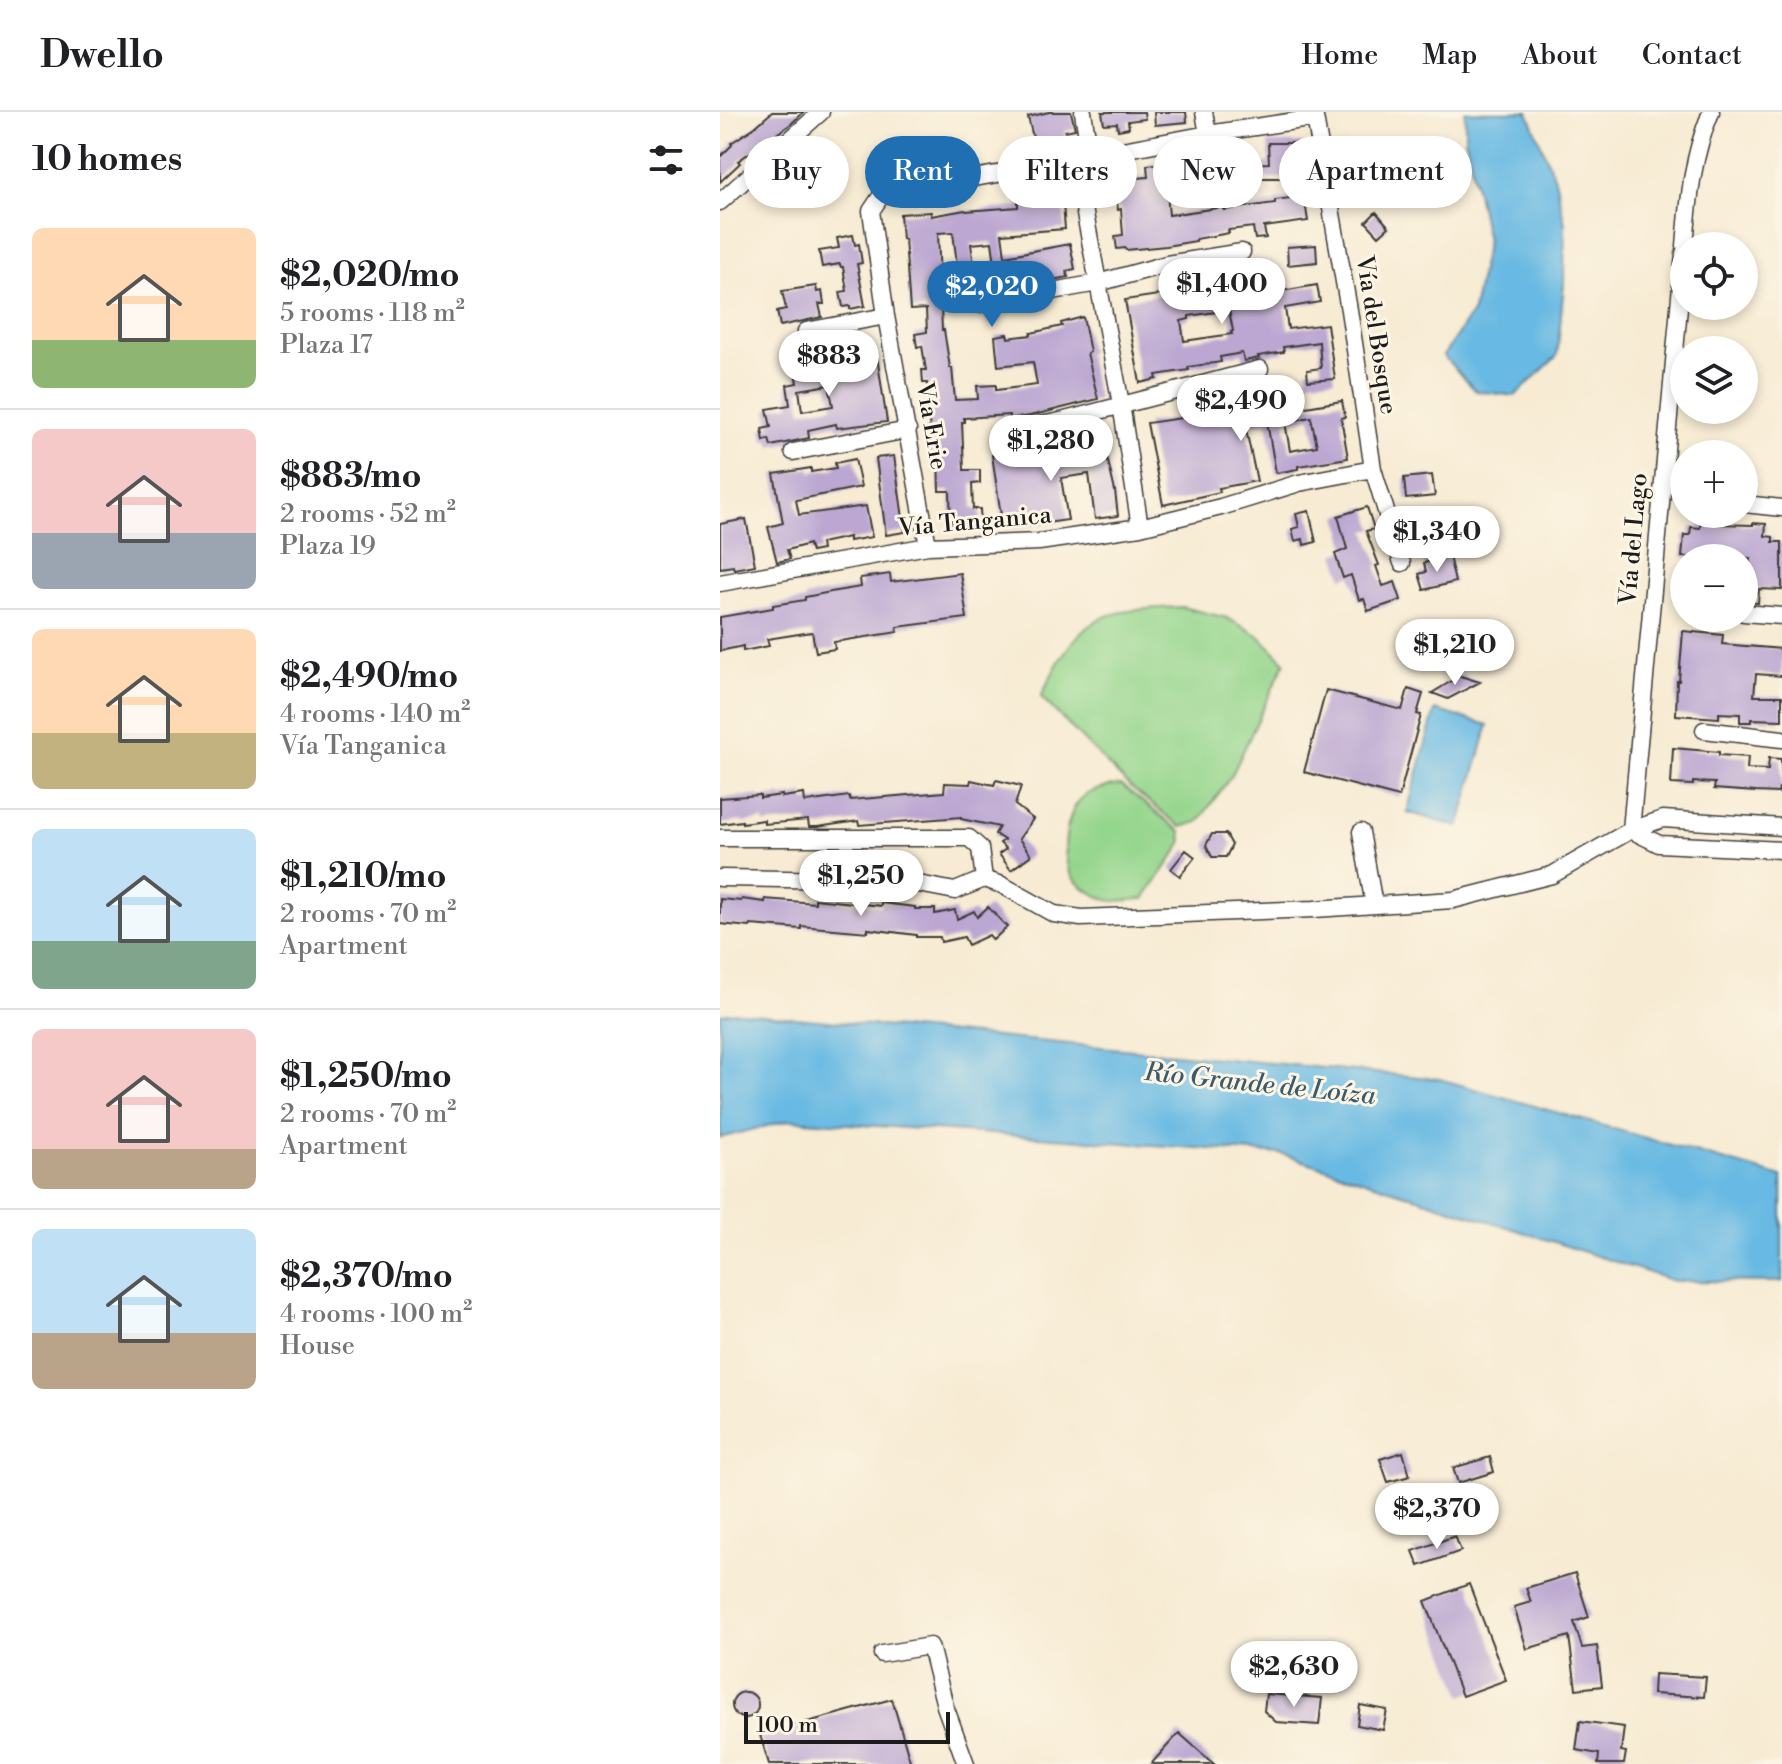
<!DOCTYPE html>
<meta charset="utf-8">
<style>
:root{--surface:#fff;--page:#f6f6f6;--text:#202124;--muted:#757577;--line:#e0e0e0;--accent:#1f6fb2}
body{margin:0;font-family:"Libre Bodoni",serif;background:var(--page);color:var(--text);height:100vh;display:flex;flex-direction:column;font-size:30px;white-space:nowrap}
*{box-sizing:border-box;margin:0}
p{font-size:26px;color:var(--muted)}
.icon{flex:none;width:44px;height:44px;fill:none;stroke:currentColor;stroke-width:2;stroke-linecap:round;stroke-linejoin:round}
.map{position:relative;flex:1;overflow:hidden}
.drawer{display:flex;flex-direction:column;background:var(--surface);width:720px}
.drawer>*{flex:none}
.banner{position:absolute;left:24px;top:24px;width:760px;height:72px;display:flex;gap:16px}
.controls{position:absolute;left:950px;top:120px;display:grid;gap:16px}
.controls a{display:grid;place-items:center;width:88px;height:88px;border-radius:50%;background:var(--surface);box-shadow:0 4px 12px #0003;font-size:40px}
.scale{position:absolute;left:24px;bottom:20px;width:206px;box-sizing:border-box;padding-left:8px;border:4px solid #1c1c1c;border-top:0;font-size:22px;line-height:28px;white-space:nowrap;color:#1c1c1c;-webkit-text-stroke:6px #fcf5e5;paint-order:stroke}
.price{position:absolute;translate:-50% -68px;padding:0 18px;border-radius:28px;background:#fff;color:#222;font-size:26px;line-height:52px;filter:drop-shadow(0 2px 4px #0008)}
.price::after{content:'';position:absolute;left:50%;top:48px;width:24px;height:18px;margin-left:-12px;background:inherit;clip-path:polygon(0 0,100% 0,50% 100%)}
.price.selected{background:var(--accent);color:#fff}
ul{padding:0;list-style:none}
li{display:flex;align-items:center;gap:24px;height:200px;padding:0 32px}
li+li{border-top:2px solid var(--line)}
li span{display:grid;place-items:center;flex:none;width:224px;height:160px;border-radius:12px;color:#555}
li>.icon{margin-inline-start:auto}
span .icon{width:96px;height:96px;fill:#fffc;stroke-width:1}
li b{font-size:34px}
h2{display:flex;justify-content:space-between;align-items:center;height:96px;padding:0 32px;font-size:34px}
.chip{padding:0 28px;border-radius:36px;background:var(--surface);box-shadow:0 4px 12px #0003;font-size:28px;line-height:72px}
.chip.selected{background:var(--accent);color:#fff}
header{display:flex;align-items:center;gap:48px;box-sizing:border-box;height:112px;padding:0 40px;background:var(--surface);border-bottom:2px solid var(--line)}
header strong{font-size:38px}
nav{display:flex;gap:44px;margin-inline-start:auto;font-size:28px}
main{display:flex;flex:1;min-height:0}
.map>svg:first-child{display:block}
.green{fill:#95d68d;stroke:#587954;stroke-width:2}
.water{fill:#68b9e3;stroke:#426a80;stroke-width:2}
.building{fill:#bca7d2;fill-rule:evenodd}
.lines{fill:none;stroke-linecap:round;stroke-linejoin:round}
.minor-casing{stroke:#3d3b37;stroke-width:19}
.minor{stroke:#fff;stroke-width:16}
.labels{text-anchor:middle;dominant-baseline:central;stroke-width:6;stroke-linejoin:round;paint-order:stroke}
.street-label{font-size:24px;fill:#1c1c1c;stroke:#fcf5e5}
.water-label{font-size:26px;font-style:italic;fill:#3a5b6c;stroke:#fcf5e5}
</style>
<header>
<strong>Dwello</strong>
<nav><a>Home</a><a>Map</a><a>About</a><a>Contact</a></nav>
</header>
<main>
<section class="drawer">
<h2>10 homes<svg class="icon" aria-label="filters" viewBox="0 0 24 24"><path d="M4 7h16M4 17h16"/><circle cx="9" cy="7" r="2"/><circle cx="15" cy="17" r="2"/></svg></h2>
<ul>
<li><span style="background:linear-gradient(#ffd9b3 70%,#8fb573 0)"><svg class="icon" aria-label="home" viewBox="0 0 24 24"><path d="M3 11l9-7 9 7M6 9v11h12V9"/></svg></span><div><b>$2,020/mo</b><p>5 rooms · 118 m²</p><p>Plaza 17</p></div></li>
<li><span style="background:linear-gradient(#f6c9c9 65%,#9aa5b1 0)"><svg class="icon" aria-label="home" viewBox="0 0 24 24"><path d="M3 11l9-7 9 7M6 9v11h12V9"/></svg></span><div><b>$883/mo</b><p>2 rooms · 52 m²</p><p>Plaza 19</p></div></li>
<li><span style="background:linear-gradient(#ffd9b3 65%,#c2b280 0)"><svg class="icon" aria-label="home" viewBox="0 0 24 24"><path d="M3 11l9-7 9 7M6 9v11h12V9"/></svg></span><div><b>$2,490/mo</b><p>4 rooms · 140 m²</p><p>Vía Tanganica</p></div></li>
<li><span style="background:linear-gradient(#bfe0f5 70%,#7fa58c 0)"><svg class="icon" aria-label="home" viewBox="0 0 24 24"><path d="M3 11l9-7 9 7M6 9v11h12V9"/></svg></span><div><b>$1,210/mo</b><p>2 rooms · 70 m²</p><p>Apartment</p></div></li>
<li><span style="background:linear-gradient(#f6c9c9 75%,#b9a48a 0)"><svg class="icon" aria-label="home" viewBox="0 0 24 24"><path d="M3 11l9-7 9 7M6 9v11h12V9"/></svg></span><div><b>$1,250/mo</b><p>2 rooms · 70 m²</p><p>Apartment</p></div></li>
<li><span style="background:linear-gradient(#bfe0f5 65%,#b9a48a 0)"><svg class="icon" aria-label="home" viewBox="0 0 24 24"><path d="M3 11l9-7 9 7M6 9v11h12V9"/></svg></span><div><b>$2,370/mo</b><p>4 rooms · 100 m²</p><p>House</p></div></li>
</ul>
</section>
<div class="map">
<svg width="1062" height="1652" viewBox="0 0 1062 1652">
<rect width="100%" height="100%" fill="#fcf5e5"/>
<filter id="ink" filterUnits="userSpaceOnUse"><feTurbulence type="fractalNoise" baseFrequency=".0125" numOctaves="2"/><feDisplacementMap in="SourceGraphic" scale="16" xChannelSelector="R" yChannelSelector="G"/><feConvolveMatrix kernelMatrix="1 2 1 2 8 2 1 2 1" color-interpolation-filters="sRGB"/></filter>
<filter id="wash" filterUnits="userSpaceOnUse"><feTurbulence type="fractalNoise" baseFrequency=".006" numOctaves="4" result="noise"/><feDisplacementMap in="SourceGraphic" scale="32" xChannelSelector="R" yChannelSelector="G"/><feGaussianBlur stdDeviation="1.8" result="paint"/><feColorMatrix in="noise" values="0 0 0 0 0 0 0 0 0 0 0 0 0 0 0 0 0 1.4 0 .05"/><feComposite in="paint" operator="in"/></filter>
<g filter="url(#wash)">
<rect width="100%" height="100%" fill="#f7ebd3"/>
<path class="green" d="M462,495L507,506L538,523L565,550L512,663L478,710L461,715L410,675L321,585C334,556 349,526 376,509C395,497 439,496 462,495Z
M401,673L461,720L462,732L424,787C414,787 402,790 393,789C381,787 363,777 355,768C339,750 344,704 361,687C370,678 388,674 401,673Z"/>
<path class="water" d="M745,0H808L835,67L845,112L844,172L837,244L795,284L756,279L723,244L753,199L767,128L745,25Z
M715,598L768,613L739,715L687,700Z
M13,900L720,967L1062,1065V1170L954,1169L562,1042L70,1008L0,1026V902Z"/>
<g id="blocks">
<path class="building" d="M52,0H84L71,12L18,49L20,51L0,70V45L12,33L11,31L35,15Z
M329,0H351L355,17L345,19L346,27L315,34L308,5Z
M382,0H424L425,7L408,9L409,16L398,18L397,11L384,12Z
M434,0H466L467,10L435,13Z
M548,31H582L583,59H565V66H536L537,70L447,82L449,103L504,95V98L555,91V88L584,84L588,109L544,115L546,126L535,127L533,115L508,118L509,121L476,127V129L446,134L406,138L405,136L397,137L395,124L403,123L401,97L398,98L397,90L390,91L387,77L394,76L391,62L405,60L406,67L428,65L427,53L505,42L524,40V52L549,51Z
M342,79L345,117L282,122L285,144L350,132L355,157L346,159L348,165L300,174L299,172L257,178V181L254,182L241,184L233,120L218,121L222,218H224L230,256H232L235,288L258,287L257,274L276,273V278L317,273L313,250L278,254L275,224L287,222L288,226L311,223V221L342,214L341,211L363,205L370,240L367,241L378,287L310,304L289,307V303L244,306V310H242L244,358H260V371L252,372L253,397H260L261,416H231L230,379H219L218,341H211L207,271H203L202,258H206L202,234L197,235L195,222L207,220L206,197L190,198L185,127H182L180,102L211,100V104L245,98L246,99L298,95V87L319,85L318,81ZM272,130L275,151L254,154L251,132Z
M656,100L669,115L659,124L646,110Z
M133,123L135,133L139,132L142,151L137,152L145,194L130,197V194L123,195L120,180L127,179L123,155H121L120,152L102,155L99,139L119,136L117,126Z
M596,133L597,150L568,153L567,135Z
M553,159L556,180L597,173L600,190L565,196L568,217L607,212L615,267L588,269L587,258L601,256L599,230L563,235L564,240L538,244L539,246L524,249L522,241L500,245L501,250L468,255L469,258L436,263L437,267L420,271L405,188L504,173L503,167ZM509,198L513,219L511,220L512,222L464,229L461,209L469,207V204Z
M96,174L97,180L102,179L104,192H99L102,205L60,214L57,199L66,197L62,179Z
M156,238L167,310L117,316L116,312L88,318L89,326L51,334L49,327L44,329L42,317L51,315L47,297L70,293L67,273L77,271L73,249L109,242L111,250L138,245V241ZM109,273L113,294L82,299L79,278Z
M571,280L574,297L622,289L625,305L621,306L628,346L578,354V357L556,361L547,310L525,313L537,369L499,376L500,380L443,393L427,311L469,305L468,299L489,295V291L542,281L543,285ZM591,305L597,334L570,339L565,310Z
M383,328L395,379L398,404L375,407L369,362L341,366L348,408L283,417L272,343L328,334L327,332L349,329L350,336Z
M174,344L185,420L166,423L156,346Z
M135,347L141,375L76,388L79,403L146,394L152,425L129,429V425L101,431L102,438L91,440L89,432L67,438L70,447L57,450L48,415L63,411L54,362L91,356V360L116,356L115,351Z
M712,363L715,384L686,387L684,366Z
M647,395L654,417L646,419L659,453L656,454L663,474L675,470L681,488L648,499L644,487L639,488L631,463L623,466L615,442L627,437L618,404Z
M589,399L596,430L584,433L583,427L575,429L572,417L579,415L576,402Z
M720,403L724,424L695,429L692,408Z
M26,407L35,453L14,457L13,454L0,456V412Z
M981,407L996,408L995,412L1033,413V411L1046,412L1045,424L1053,425V430H1062V478L1039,477L1038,491L1026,490L1030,446L962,445L964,423H970L971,415L980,416Z
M729,444L735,470L704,478L699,462L706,460L704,451Z
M240,461L247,506L177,515L178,520L114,530L115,537L96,540L92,520L47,527L49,534L23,539V534L0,539V505L53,496V493L85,488V485L116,479L141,475L140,466L170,462L171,470Z
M963,519L1003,523L1002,532L1062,537V564L1036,562L1034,584H1062V608L1031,607V610H1020V602L999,601V606L956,603L957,569H959Z
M740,564L760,570L728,587L712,581Z
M688,577L703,582L697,602L701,603L679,685L584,660L606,578L682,598Z
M953,636L999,640V643L1028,645L1027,657L1048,658L1049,646L1061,647L1062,677L1059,676L1058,681L1036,680L994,677L995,671L973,670V673L951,672Z
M251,668L274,673L276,668L301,674L295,693L313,707L299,727L311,743L291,758L279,742L286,737L280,731L284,728L275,722L279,715L241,707V705L139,713L138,709L97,715H89L88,708L44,712V708L22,711V709L0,712V686L40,683V686L62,683V685L84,682L85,690L129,684L130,688L224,680L225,671L250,672Z
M492,722H506L512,733L506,745H492L486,733Z
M466,738L475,745L460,764L451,757Z
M0,787L21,789L22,787L45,790V787L95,791V787L161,794V791L195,795V797H215V802L235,798L237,807L254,799L257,805L268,795L287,815L273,828L269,823L248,833L244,825L221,830L220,825H196V823L148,817V820L81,814V817L31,813L30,815L0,812Z
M683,1340L690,1364L668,1370L660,1347Z
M770,1345L774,1360L738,1371L733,1356Z
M735,1424L741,1439L699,1454L693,1439Z
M855,1461L869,1505L854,1510L862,1536L877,1534L882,1574L856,1577L849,1524L807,1537L794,1495L811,1490L806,1476Z
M749,1472L786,1568L742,1584L705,1489Z
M934,1562L986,1565L984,1585L933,1582Z
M12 1593a13 13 0 1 1 26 0a13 13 0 1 1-26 0Z
M546,1582L602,1586L599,1613L556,1610L544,1599Z
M172,1587L191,1652H49L40,1623Z
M640,1593L667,1598L663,1618L637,1613Z
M860,1609L904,1615L901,1639L906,1640L904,1652H878L879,1642L856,1638Z
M459,1621L494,1652H431Z"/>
</g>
</g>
<g filter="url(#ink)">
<use href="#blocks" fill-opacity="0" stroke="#3d3b37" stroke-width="2"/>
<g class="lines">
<defs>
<path id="minor" d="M363,0L370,44
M484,0L488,22
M594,0L629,198L653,357L682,451
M355,49L401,292L420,415
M0,90L101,0
M965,134C969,86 972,45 991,0
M259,192L378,171L447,152L522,140
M86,219L166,204
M291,319L345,308L540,257
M73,340L188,318
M1024,392L1062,396
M208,434L166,204L151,99L163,81L355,49L370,44L488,22L595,6
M0,471L208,434L319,430L420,415L501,395L579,371L653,357
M1024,501L1062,504
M984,618L1062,627
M911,718L964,141
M911,718L939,732L1062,738
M641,720L654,793
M0,726H249L260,736L264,767
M0,766L183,769L235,779L264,767L282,773L334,802L361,806L594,797L733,788L832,763L911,718L943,707L1062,715
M162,1542L210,1534L225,1594L246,1652"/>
</defs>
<use href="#minor" class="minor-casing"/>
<use href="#minor" class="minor"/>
</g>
</g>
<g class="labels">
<g class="street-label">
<text transform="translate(656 223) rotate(81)">Vía del Bosque</text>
<text transform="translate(211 314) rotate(80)">Vía Erie</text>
<text transform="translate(255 410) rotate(-5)">Vía Tanganica</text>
<text transform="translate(914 427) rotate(-85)">Vía del Lago</text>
</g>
<g class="water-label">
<text transform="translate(540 972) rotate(6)">Río Grande de Loíza</text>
</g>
</g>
</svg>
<div class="controls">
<a><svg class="icon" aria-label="locate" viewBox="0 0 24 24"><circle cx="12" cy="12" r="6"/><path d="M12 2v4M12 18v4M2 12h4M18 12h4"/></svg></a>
<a><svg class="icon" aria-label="layers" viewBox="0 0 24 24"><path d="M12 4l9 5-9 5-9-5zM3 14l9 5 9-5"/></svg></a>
<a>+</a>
<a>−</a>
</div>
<div class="scale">100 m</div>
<b class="price" style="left:502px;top:214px">$1,400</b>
<b class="price selected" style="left:272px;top:217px">$2,020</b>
<b class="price" style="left:109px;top:286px">$883</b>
<b class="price" style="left:521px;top:331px">$2,490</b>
<b class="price" style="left:331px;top:371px">$1,280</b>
<b class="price" style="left:717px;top:462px">$1,340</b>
<b class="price" style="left:735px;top:575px">$1,210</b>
<b class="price" style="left:141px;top:806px">$1,250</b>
<b class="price" style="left:717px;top:1439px">$2,370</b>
<b class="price" style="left:574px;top:1597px">$2,630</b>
<div class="banner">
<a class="chip">Buy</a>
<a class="chip selected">Rent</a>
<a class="chip">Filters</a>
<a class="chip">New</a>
<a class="chip">Apartment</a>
</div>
</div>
</main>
